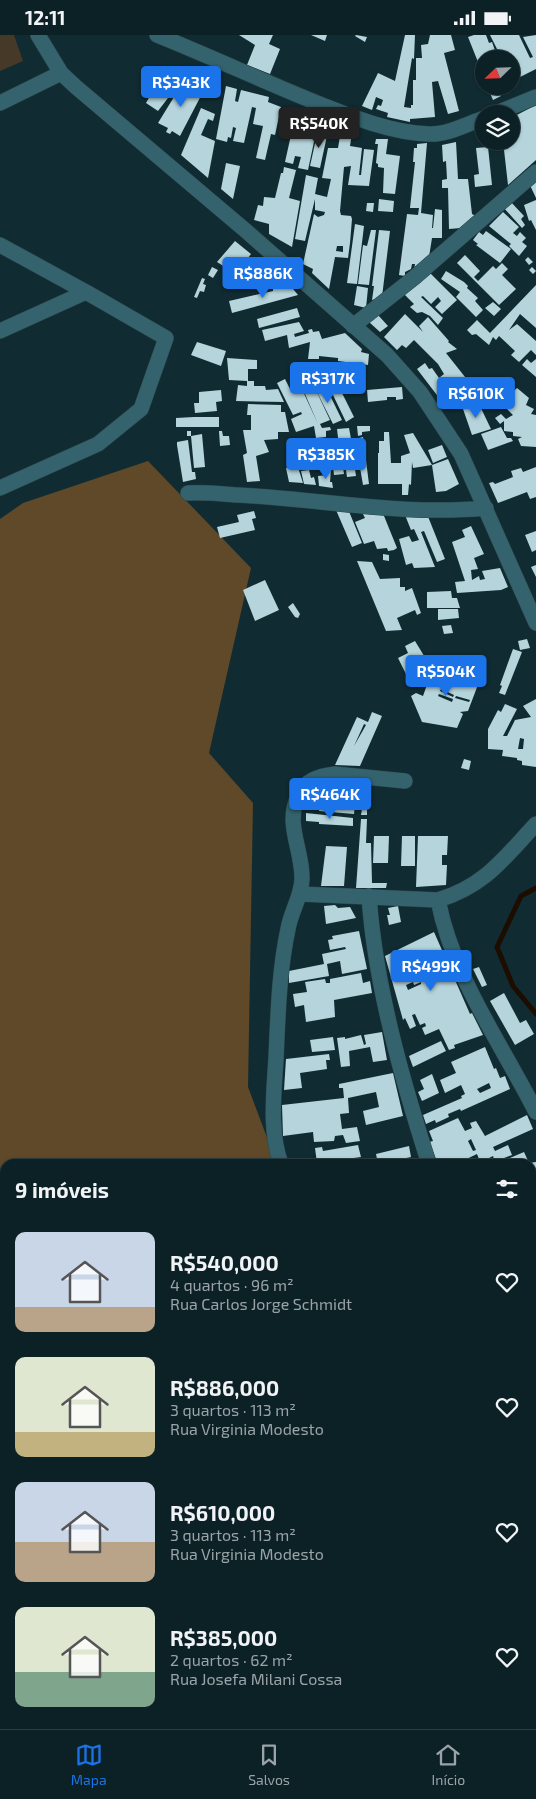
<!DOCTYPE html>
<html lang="pt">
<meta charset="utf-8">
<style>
:root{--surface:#0c2126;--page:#15292e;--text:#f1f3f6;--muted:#9aa3a7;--line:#2c3e43;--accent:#1a73e8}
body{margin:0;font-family:"Exo 2",sans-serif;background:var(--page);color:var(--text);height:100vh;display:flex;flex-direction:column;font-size:19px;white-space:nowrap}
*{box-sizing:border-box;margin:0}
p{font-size:16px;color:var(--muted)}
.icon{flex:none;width:28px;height:28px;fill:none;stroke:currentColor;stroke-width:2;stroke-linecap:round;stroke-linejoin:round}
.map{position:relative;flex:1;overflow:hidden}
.sheet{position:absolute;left:0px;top:1124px;width:536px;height:571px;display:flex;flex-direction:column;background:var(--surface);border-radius:15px 15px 0 0;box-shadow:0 1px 4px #0004,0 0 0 1px var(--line)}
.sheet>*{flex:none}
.needle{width:32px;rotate:247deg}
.tools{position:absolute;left:475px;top:15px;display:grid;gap:10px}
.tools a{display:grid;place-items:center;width:45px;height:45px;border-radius:50%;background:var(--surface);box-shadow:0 1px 4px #0004,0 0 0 1px var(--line);font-size:25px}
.price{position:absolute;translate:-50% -42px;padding:0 11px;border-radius:5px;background:var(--accent);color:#fff;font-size:16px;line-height:32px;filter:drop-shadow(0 1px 2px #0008)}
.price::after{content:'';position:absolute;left:50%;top:30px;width:15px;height:11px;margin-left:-8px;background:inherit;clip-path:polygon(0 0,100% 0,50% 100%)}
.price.active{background:#222;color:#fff}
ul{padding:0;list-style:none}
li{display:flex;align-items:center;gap:15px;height:125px;padding:0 15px}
li span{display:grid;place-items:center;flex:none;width:140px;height:100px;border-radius:10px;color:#555}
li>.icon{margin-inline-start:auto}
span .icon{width:60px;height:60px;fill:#fffc;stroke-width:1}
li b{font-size:21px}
h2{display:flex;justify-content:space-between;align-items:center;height:60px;padding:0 15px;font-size:21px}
.status{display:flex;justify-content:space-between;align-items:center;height:35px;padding:0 25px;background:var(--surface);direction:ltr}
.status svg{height:14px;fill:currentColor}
.dock{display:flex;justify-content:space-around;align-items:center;height:70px;border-top:1px solid var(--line);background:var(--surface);font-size:14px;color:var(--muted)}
.dock a{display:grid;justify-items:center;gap:2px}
.dock .active{color:var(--accent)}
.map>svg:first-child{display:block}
.green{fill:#473927}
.forest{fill:#5f4928}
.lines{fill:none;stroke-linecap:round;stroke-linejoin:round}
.stream{stroke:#1c0d00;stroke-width:5}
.building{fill:#b5d4db;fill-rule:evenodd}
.street-casing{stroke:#2c474c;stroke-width:16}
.street{stroke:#35636d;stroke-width:15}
</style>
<div class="status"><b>12:11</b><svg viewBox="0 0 49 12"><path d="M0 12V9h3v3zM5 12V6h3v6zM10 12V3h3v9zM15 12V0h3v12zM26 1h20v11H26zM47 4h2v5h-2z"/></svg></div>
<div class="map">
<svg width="536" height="1694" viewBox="0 0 536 1694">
<rect width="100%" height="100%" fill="#102c32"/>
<path class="green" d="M0,0H14L23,26L0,36Z"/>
<path class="forest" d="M148,426L251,533L209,718L253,768L248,1052L277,1129H5V1360L0,1358V484L23,468Z"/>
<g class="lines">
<path class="stream" d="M536,853L521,861L497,912L513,951L536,979"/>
</g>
<path class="building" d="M239,0H273L269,9L280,14L270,39L247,30L255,10Z
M311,0H327L325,6Z
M356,0L367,2L365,7L355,1Z
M405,0H415L414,24L412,23L404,72L411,73V70H413V45H416V23H422L421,10L428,9L430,0H451L455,15L444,18L459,76L448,79L438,46L432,47L435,82L410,84V87L387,82L388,78L376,74L378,70L381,71L383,65L376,62L372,75L362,71L378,38L395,46Z
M474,0H486L489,8L492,7L498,24H484V42L468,2Z
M490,0H519L530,23L533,22L523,2L536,0V34L512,46L514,50L499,57L501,61L493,65L487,51H511V24H502Z
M185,44L204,55L180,101L172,96L170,99L166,97L168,93L158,88Z
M159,45L171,53L166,61L168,63L158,76L146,68Z
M226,51L237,54L235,66L238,67L241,55L269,62L268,67L281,72L275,100L271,99L265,125L256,123L263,91L253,89L256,73L252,72L244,108L233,106L236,93L233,92L231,103L228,102L227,107L216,104Z
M536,70V125L508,150L503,106H511V83Z
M201,73L215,79L213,86L208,84L201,100L215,106L208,143L181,120Z
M295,82L302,85L300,93L301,90L306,91L308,86L318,88L308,135L298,133L301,122L295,121L293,129L285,127Z
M318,95L328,96L320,133L310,131Z
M341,95L352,98L350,111L362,113L359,140H361L364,114L374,115L369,151L348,150L351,131L344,132L340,176L341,180L351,181L352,184L350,208L348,223L335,222L329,254L312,238L313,234L303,229L314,179L318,182L324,180L325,177L315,175V164L305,206L295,204L306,140L318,143L315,159L327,162L331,144L322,143L328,113H338ZM337,211H343V217L336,216Z
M376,104H388L386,119L400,121L395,159L383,158L384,133L378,132V129L376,128L378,109H375Z
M456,107L458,144H468L472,179L476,181L461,193L449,194L448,153H442V145L447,144L446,126L443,127L442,110Z
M427,108L421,178L433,180L432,193H433L435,174L442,175V203H432L429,222L414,236L415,229H412L411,234L405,237V241L399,240L407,179L418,180L419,173H410L415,127H413L414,113H417V109Z
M488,112L492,150L475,152L474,140L479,139L476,113Z
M226,128L240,131L233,164L221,154Z
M284,132L296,135L289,163L300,166L292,212L269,199V189L254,185L258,170L263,171L264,162L275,163L281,138H283Z
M536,140V163L528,146Z
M379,164L394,166L393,177L378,176Z
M536,165V195L531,185L529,186L524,170Z
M510,166L524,181L521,184L525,190L522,193L503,172Z
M367,168H374L373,177L366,176Z
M503,177L519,192L513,198L517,201L520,197L526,203L522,207L527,211L519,221L509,211L511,209L489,191Z
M355,189L364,191L357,249L347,248Z
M371,195H376L369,250L358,249L363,210L367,211Z
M379,195L390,196L382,262L372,265L374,251H372Z
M486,196L511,214L500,228L476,210L478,209L473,205L479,197L483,200Z
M235,206L251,219L245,227L247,229L243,232L242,230L234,238L217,227Z
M465,220L480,236L474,242L478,246L493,231L496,234L502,228L508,234L502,240L516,254L499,270L457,228Z
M528,222L533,227L529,230L525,225Z
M212,232L218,235L213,243L208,240Z
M532,232L536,236L533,239L529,235Z
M446,236L464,247L468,251L467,253L478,263L475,266L483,275L476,282L456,262L460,257L441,244Z
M430,238L457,265L442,279L435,272L441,266L438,262L431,269L423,261L421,262L443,283L438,290L430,281L422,277L417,278L410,272L414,269L404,259Z
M202,243L205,244L203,249L206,250L204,257L200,256L197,263L194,262Z
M289,249L298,260L232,278L229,266L273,256V254Z
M536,250V293L520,279L509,295L517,289L536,306V320L531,315L519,327L511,320L515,316L499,301L496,305L493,302L489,310L476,299L472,300L467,295L477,285L490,298Z
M357,251L368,253L366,273L354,270Z
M493,267L501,274L494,281L485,273Z
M297,273L300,282L259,293L257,284Z
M405,279L423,297L419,291L428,282L449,306L448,307L457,314L446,318L469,347L466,349L468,352L464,355L472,367L461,373L454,361L443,368L417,334L425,328L429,334L432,333L439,343L444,339L438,329L414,305L406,313L402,310L397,315L384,302Z
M378,280L388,291L380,297L369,287Z
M299,287L304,296L294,299L295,302L309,298L308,295L312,294L313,297L319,296L322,304L345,298L362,314L361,317L369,319L368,330L338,326V323L319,321V324H308L310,307L289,313L287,300L265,306L262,295Z
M197,307L226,316L221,331L191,320Z
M227,323L257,325V334H248V346H254V351H265L266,355L278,354L284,367L236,366L238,350L247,351V346L229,345Z
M527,324L531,328L536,324V342L522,330Z
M285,344L291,356L301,352L318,389L302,352L312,347L330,385L320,389L322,393L330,392L331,395L326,396V402L316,403L314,391L296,397L291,384L302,379L301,377L293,380L277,348Z
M324,348L342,385L333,389L315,353Z
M486,348L493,355L481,365L475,357Z
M402,352L403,364L396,365V362H387V365L368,367L367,355Z
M517,353L529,363L526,370L534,374L531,379L536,380V412L521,411L518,404L522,402L513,401V397L504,396V386L500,389L495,383L501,379L506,384L513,380L501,368L509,354L513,357Z
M340,354L354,382L346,387L332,358Z
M221,355L222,366L216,367L217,376L195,378L194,368H199V357Z
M478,367L491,394L472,400L463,374Z
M248,369L281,370V377H285L289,397H278V404L264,405L269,417L256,421L260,446L247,447L243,420L247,418L243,395H251V380H247Z
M194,382H219V392H176V383Z
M357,391H370V396L362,397V400L358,401Z
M501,392L507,403H511L513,406L488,415L481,399Z
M349,393L352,409L350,410V414L343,415L342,411H339L337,394Z
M187,396H191V401L202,399L205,432L194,433L191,401H187Z
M219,396H222L223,401H229L230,410L220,411Z
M384,397H389L391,428H401V421L410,418L404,400L413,398L432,430L448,424L459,449L446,456L436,457L432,430L413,433L412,427L411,450L409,449L408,460H402V449H378V418H379V406H384Z
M363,402L369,449L363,450L355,404Z
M188,405L192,437H195L196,444L183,447L177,410V407Z
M325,409L326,422L319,423L317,410Z
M442,410L447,422L433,428L428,415Z
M333,411L340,413L344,439L334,440L331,416Z
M354,427L356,441L347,442L345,428Z
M297,429L303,448L289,447L286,433Z
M536,432V462L530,464L527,457L498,468L489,448L493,447L495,449L513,442L511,436L521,433L523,437Z
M328,434H331L330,447H332L333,453L319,451L318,441L328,440Z
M309,435L311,443L314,442L316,450L304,449L301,436Z
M348,474L362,508L352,512L336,475Z
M361,475L382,476L397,513L394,515L388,516L387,513L377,514L374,506L364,509L355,487L365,483Z
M254,476L256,483L252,484L255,495L220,503L217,492L239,487L237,480Z
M427,479L445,524L437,527L424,496L421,497L435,532L414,533L412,528L406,530L399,504L409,501L412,507L419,505L414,494L411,495L405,480Z
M471,491L484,519L474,523L478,534L471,535L472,545L479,541L480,545L485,544L482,536L500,533L508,552L501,555L457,558L455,547L465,546L452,507L465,502L462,495Z
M536,496V515L532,517L525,500Z
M383,519L389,520V526L383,525Z
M357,526L372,527L380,544L400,543V552H405V556L412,553L421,578L417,580L415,575L397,583L402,595L386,596Z
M536,530V542L531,532Z
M265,545L279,575L255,586L243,555Z
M451,556L452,563H457L460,573H427V557Z
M293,568L300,579L298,583L295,582L288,572Z
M438,574H458L459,583L438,585Z
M451,590L453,598L444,599L442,591Z
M527,604L530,613L520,615L518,606Z
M415,606L429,629L408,643L398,623L408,618L405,611Z
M513,614L522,617L505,660L499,658L502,651L500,650Z
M434,630L462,640L464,636L473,640L479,647L468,676L460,677L463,679L457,693L422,687L411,661L416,658L423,661ZM441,654L454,660L453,662L440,656ZM439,659L453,664L452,667L438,661ZM456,661L470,665L469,667L455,663Z
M536,664V732L522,730V726L517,725V723L502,721L503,715L488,714V694L498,675L501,677L505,669L517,674L503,701H507L515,685L531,682L523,671ZM520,703L524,704L523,714H518Z
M372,677L382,681L360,731L335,730L357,682L368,687ZM364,689L366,690L354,711Z
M464,724L471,726L469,735L461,733Z
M321,749L357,753L354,779L319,776Z
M362,774H367V780H361Z
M306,778L353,783V791L319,789V787L306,786Z
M361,784H367L366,808H371L372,848H387L386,853H356Z
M374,801H389L388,828H373Z
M402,801H415V831H401Z
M418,801H448L447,820H442V830H447L446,850L416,852Z
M326,811L347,812L344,851H321Z
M335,870L338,873L350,872L356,883L326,889L324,871Z
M398,871L401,887L389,890L387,880H390L388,873Z
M359,896L367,934L342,939L340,926L327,929L329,941L289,948V936L324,929L322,919L346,914L345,912L330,915L328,905L333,904L332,901Z
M434,897L470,979L472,978L483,1000L454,1010L455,1013L449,1015L439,994L425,1000L422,993L426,991L425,988L420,990L415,979L412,980L416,991L410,994L405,983L403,985L385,921ZM413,947L414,950L421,947V949L408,955L406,950Z
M479,932L487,950L482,952L473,934Z
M361,938L363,948L370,946L372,958L334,965L335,982L306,987L304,970L295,972L293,959L307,957L305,947L325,944L326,948H330V944Z
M504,958L520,988L526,985L534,999L515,1010L490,966Z
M382,997L387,1025L373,1027L370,1012L349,1016L350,1031L341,1032L337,1003L345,1002V1004L361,1000L364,1010L366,1009L364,1000Z
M333,1002L335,1015L312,1017L310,1005Z
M441,1006L446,1016L413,1032L409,1021Z
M485,1012L494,1034L496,1033L500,1043L505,1041L510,1054L461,1076L460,1074L448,1079L449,1082L436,1088L435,1085L426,1089L423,1080L462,1063L461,1061L465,1059L461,1050L445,1058L440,1045L456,1038L451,1027ZM489,1048L491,1053L480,1058L477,1054Z
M329,1019L330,1025H326L327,1034L300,1038L302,1053L284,1055L286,1024Z
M393,1038L403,1081L366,1090L363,1076L379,1072L376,1057L348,1063L349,1078L340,1079L342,1094L357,1092L360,1106L346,1108L343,1100L335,1101L334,1106L314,1107L313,1097L283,1101L282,1070L344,1063L343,1053H339V1049Z
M432,1039L439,1058L422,1066L418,1057L424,1054L420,1045Z
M527,1080L533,1094L493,1112L495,1116L508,1110L512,1120L504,1123L505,1125L524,1117L529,1128L536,1127V1142L531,1144V1129H492L495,1127L493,1121L489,1123L491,1129H481L477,1119L456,1129H438L429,1107L433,1106L429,1096L458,1083L465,1096L472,1093L470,1088L476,1086L485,1101ZM471,1104L476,1115L473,1116L468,1106Z
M358,1110L361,1122L317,1128L315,1113L322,1112L323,1116Z
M409,1111L411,1122L378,1129L376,1119Z
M415,1124L417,1129H400L399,1128Z
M536,1176V1188L531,1190V1178Z
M536,1190V1217L532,1218L531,1192Z
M536,1257V1273L531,1275V1259Z
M536,1291V1324L531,1326V1293Z
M536,1326V1373L531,1375V1328Z
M536,1386V1406L531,1408V1388Z
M536,1413V1429L531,1420V1416Z
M536,1482V1505L533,1508L531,1506V1484Z
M536,1531V1546L531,1543V1535Z
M531,1577L536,1581V1595L531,1592Z
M536,1677V1694H521L525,1690H531V1683Z
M469,1690H502L497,1694H467L466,1692Z"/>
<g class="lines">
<defs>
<path id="street" d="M38,0L61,38L76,52L245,195L387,320L420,357L461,419L536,588
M157,0C212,22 267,48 322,70C355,83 393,98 429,99C447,100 467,89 484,83
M0,68L61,38
M494,79L536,62
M0,210L86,257
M353,291L415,242L536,137
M0,296L86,257L166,303L141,374L98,409L0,453
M188,458C205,457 222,459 238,460C321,464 403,481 486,473
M300,859L438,865C485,851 504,823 536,789
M369,861C375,950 402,1044 429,1129
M438,865C453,942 501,1008 536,1077
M281,1129C269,1096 274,1057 276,1023C278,980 279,936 288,894C291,876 302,861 302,843C302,813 285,790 298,761C305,745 319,741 335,739L405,746
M531,1454L536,1462
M531,1530L536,1525
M531,1648L536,1652
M353,1690L355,1694
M449,1690L451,1694"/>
</defs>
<use href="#street" class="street-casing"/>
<use href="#street" class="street"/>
</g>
</svg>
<div class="tools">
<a><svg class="needle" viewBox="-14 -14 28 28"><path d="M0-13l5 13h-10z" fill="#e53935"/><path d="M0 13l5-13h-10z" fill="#9aa3a7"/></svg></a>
<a><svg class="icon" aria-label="layers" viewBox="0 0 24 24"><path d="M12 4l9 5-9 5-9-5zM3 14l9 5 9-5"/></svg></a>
</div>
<b class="price" style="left:181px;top:73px">R$343K</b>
<b class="price active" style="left:319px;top:114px">R$540K</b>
<b class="price" style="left:263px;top:264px">R$886K</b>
<b class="price" style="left:328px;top:369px">R$317K</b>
<b class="price" style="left:476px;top:384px">R$610K</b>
<b class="price" style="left:326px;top:445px">R$385K</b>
<b class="price" style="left:446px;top:662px">R$504K</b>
<b class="price" style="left:330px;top:785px">R$464K</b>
<b class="price" style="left:431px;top:957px">R$499K</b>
<section class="sheet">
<h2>9 imóveis<svg class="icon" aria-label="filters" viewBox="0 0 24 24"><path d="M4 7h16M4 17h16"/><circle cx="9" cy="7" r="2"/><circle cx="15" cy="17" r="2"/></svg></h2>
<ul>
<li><span style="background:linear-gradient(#c9d6e8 75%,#b9a48a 0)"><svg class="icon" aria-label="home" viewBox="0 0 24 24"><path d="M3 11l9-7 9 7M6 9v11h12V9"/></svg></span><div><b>R$540,000</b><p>4 quartos · 96 m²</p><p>Rua Carlos Jorge Schmidt</p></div><svg class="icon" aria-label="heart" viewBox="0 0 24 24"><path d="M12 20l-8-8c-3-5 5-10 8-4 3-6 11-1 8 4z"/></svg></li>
<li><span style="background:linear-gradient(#dfe7d0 75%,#c2b280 0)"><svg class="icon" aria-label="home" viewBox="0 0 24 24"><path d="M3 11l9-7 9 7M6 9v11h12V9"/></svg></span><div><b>R$886,000</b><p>3 quartos · 113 m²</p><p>Rua Virginia Modesto</p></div><svg class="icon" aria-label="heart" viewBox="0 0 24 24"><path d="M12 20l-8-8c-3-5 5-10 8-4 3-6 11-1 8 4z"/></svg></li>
<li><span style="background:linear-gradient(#c9d6e8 60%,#b9a48a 0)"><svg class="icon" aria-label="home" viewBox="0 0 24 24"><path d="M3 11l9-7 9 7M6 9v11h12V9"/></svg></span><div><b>R$610,000</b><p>3 quartos · 113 m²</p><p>Rua Virginia Modesto</p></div><svg class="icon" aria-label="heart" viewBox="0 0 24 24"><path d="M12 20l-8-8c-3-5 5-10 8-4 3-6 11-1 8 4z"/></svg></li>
<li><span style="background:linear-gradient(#dfe7d0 65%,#7fa58c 0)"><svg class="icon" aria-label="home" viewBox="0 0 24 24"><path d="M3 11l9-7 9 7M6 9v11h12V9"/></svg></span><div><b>R$385,000</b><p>2 quartos · 62 m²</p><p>Rua Josefa Milani Cossa</p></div><svg class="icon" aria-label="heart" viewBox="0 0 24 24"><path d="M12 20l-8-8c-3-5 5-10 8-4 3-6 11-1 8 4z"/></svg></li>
</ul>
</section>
</div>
<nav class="dock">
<a class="active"><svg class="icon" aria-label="map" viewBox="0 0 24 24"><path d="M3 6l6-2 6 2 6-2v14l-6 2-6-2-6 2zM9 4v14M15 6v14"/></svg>Mapa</a>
<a><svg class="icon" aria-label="saved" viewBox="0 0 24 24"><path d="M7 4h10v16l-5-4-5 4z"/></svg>Salvos</a>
<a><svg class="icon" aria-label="home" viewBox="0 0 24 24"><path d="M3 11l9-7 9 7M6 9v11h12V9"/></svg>Início</a>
</nav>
